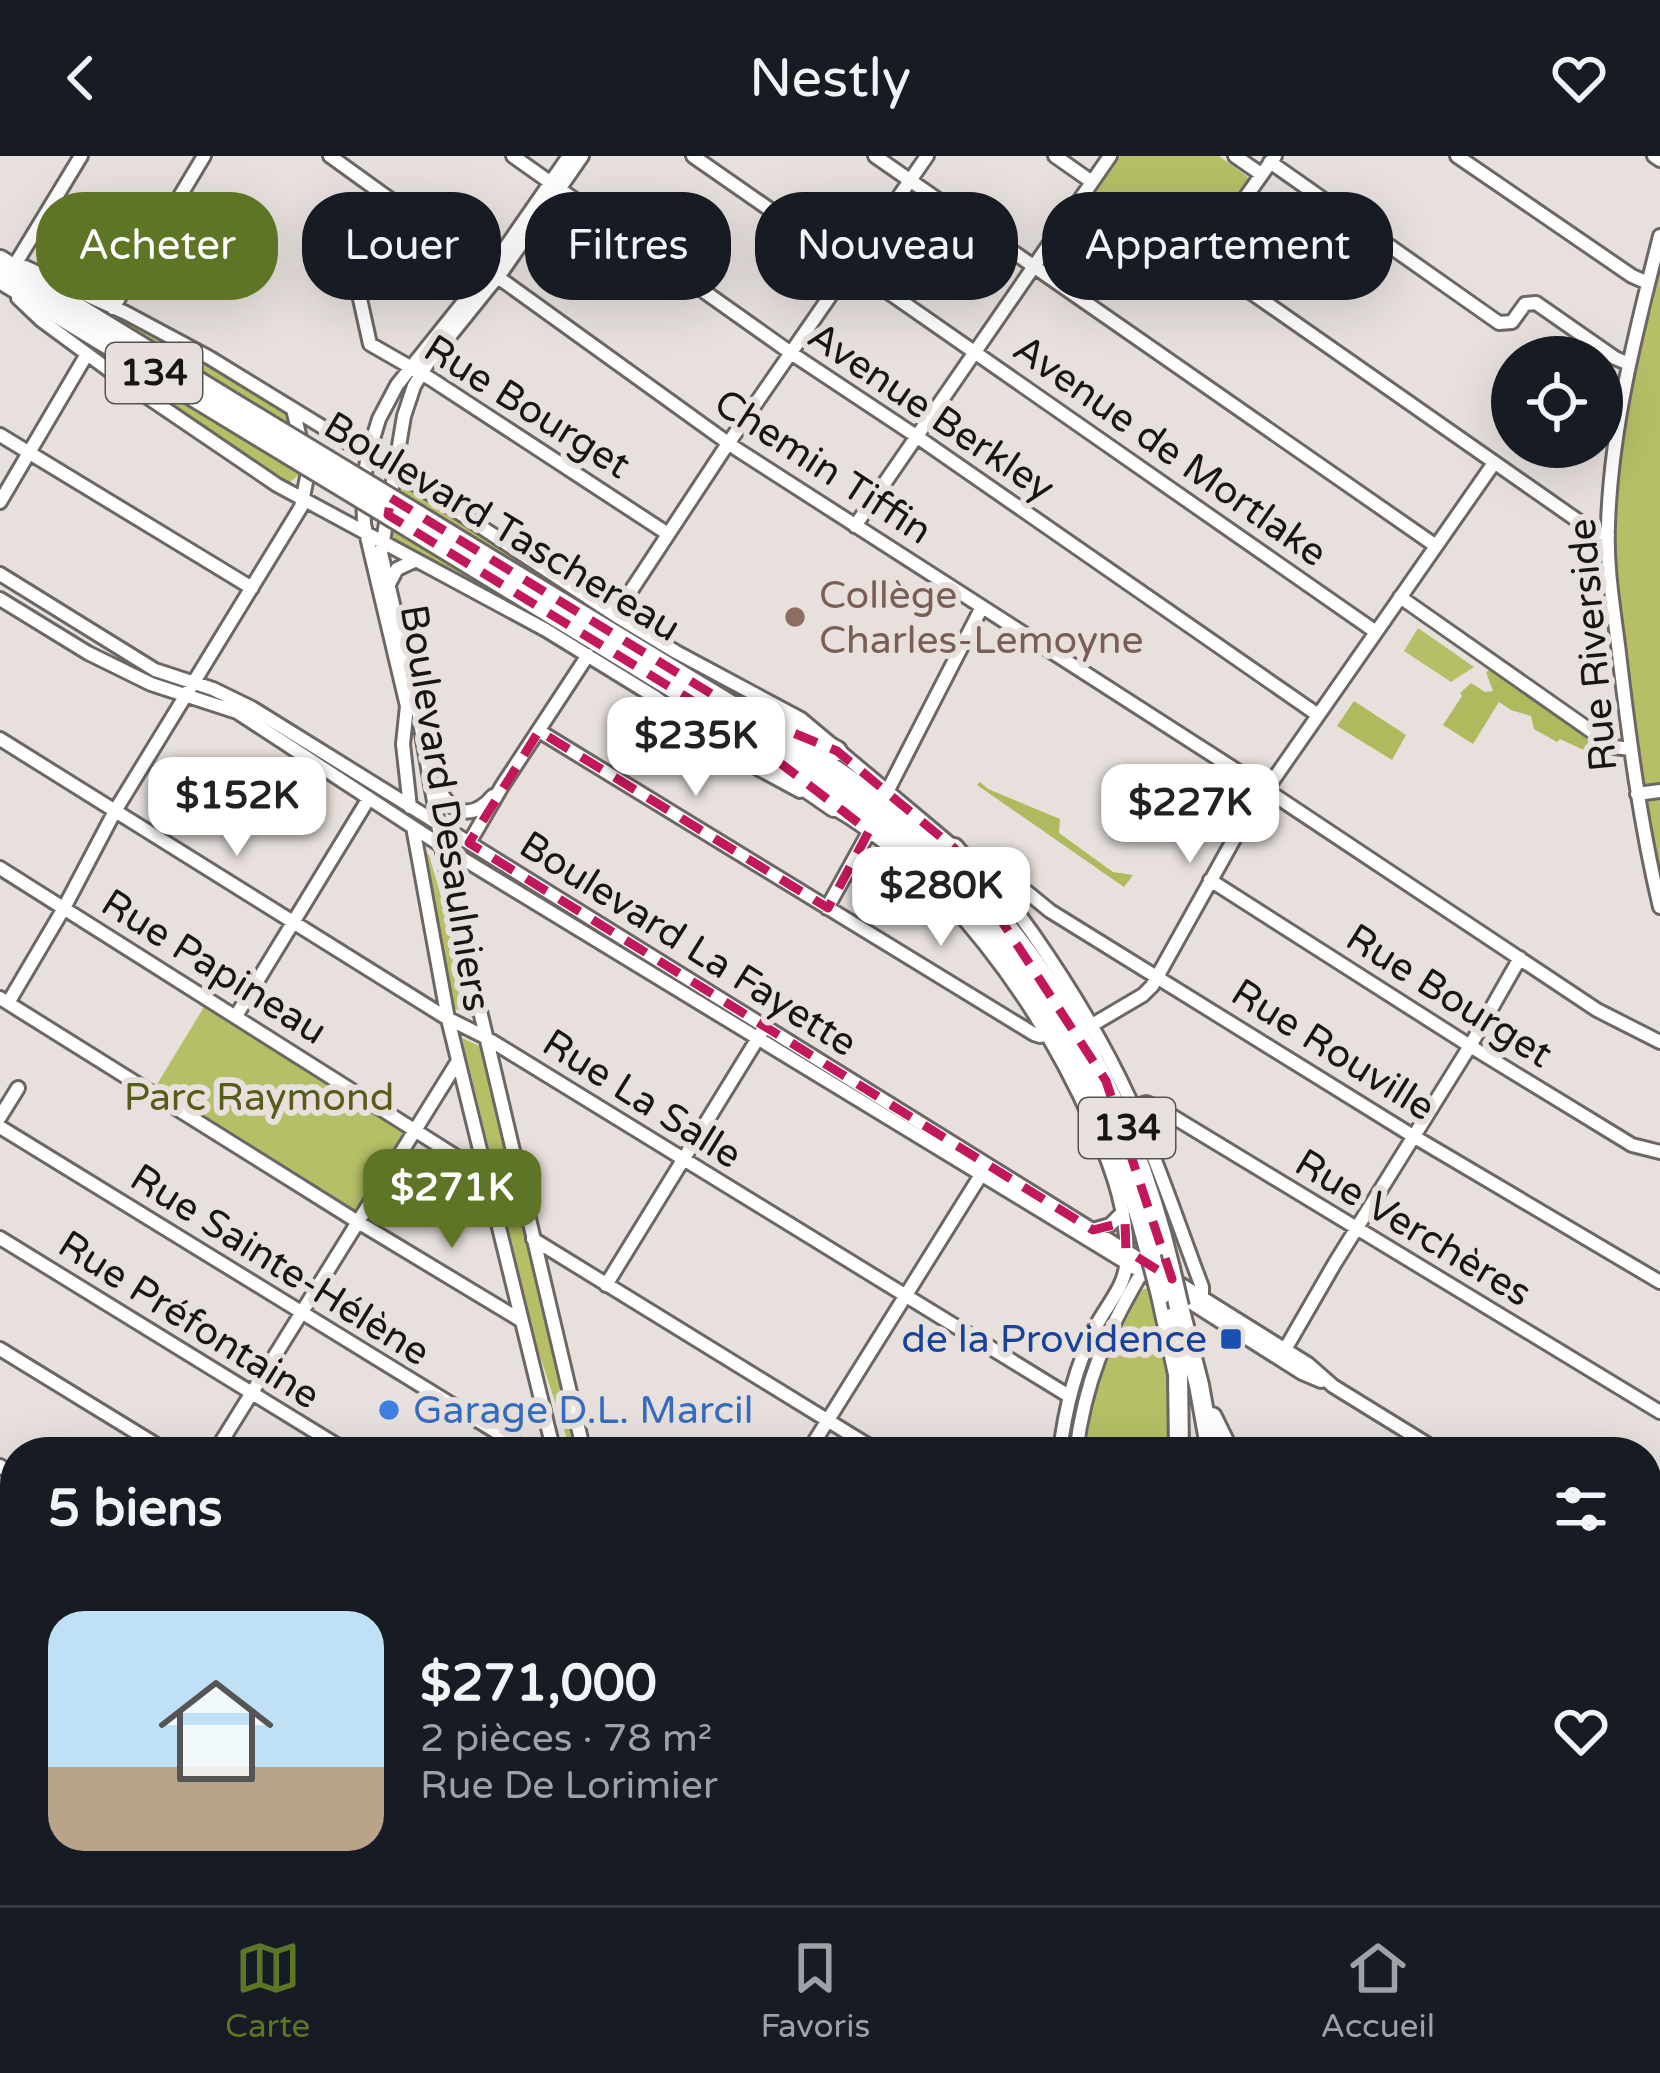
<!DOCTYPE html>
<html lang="fr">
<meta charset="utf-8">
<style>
:root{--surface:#171b24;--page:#20242c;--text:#f1f3f6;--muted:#9ea1a6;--line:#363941;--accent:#5f7526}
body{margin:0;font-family:"Varela Round",sans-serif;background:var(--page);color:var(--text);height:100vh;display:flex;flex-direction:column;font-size:45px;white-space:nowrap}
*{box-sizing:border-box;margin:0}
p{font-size:39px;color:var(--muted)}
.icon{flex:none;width:66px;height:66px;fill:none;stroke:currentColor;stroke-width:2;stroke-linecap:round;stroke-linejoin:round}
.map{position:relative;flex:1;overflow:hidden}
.panel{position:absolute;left:0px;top:1281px;width:1662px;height:468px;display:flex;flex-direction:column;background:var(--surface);border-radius:48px 48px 0 0;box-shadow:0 12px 48px #0002}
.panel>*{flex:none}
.hud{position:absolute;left:36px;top:36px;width:1590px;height:108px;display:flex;gap:24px}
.buttons{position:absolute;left:1491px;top:180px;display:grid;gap:24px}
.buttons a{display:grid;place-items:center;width:132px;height:132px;border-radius:50%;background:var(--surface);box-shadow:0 12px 48px #0002;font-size:60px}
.price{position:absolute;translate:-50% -102px;padding:0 27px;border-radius:24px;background:#fff;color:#222;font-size:39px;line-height:78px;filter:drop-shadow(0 3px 6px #0008)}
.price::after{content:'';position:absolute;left:50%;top:72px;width:36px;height:27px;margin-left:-18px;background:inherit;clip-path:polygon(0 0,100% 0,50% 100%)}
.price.selected{background:var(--accent);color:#fff}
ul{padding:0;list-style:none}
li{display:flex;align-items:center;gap:36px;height:300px;padding:0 48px}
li+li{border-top:3px solid var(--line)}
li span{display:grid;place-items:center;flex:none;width:336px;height:240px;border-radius:36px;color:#555}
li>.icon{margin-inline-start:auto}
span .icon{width:144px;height:144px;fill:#fffc;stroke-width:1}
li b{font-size:51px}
h2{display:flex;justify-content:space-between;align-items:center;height:144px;padding:0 48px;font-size:51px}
.tag{padding:0 42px;border-radius:48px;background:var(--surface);box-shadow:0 12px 48px #0002;font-size:42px;line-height:108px}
.tag.selected{background:var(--accent);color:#fff}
header{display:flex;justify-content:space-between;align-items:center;height:156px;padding:0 48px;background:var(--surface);font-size:54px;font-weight:600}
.tab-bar{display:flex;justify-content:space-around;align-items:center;height:168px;border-top:3px solid var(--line);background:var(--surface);font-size:33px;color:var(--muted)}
.tab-bar a{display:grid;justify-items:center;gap:6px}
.tab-bar .selected{color:var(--accent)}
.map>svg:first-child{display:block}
.green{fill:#b6be66}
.forest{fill:#b1b95e}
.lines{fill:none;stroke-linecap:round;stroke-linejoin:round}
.minor-casing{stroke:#6d6763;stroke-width:18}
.major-casing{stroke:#6d6763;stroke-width:22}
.highway-casing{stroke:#6d6763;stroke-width:24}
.minor{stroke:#fff;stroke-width:12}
.major{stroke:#fff;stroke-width:16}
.highway{stroke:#fff;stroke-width:18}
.highway-bridge-casing{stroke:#6d6763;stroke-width:24;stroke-linecap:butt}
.highway-bridge{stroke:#fff;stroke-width:18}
.marked{fill:none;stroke:#c2185b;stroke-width:9;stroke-dasharray:24 15;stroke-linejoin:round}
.education-dot{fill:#8d6e63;stroke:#e7e0dc;stroke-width:4.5}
.transit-dot{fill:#1a4fb4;stroke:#e7e0dc;stroke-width:4.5}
.shop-dot{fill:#3f7fe0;stroke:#e7e0dc;stroke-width:4.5}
.labels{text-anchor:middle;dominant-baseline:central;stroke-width:12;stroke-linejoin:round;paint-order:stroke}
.shield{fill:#e7e0dc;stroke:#565351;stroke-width:3}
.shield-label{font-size:36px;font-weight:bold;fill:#181615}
.street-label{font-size:39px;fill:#181615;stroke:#e7e0dc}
.education-label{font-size:39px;fill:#785e54;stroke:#e7e0dc;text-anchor:start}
.park-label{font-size:39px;fill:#575c1a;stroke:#e7e0dc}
.transit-label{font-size:39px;fill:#164399;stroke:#e7e0dc;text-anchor:end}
.shop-label{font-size:39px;fill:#366cbe;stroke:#e7e0dc;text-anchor:start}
</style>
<header><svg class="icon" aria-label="back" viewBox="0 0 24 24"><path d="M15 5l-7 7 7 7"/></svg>Nestly<svg class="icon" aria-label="heart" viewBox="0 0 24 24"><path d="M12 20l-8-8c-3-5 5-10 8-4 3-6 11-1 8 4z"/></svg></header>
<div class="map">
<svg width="1660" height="1749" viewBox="0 0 1660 1749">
<rect width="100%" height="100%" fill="#e7e0dc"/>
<path class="green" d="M1120,0H1219L1249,22L1205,86L1202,99L1189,97L1162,137L1107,98L1130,65L1093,39Z
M1660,104V715L1657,716L1641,624L1620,454L1615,406L1617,405L1616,388L1614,387L1615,345L1627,255L1647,155L1651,156L1655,136L1652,135Z
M74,139L188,196L286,255L294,273Z
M53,165L301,317L290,326L279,324L146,235Z
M400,325L634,476L754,543L667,501L398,336Z
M392,372L640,521L699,562L391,384Z
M1418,472L1474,511L1451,526L1404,495Z
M421,692L429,699L442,744L453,770L477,864L454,852Z
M204,851L406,978L357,1059L156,930Z
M462,882L484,892L578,1294L571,1295L538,1194Z
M1150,1131C1163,1186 1172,1238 1169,1296H1085L1094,1242L1106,1205L1135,1146L1142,1134Z
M0,1443L15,1452V1524L0,1514Z
M1134,1734H1266V1749H1149Z"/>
<path class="forest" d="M1492,513L1601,589L1588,596L1560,583L1557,586L1534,573L1531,560L1511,554L1499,546L1473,588L1443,569L1462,540L1460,537L1471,527L1485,536L1493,535L1486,516Z
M1354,545L1406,579L1392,604L1337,570Z
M980,626L988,633L1060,663L1059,677L1113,716L1133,719L1124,731L977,629Z"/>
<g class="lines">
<defs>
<path id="minor" d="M330,0L735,292L1256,627L1597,854L1660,886
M513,0L791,197L916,280L1318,559
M582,0L503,114L428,207L414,230L404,260L381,397L418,555L444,702L584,1296
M693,0L1376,476
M875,0L1436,390
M1055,0L1092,26
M1235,0L1261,18
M1275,0L1210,91L1209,102L1212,109L1594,376L1608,379
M1457,0L1632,120L1648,127
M1654,0L1660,4
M1270,6L1499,167L1512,166L1525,148L1536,147L1615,202L1629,208
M379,36L350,75L347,84L370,188L431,223L668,378
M1660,80C1636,175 1611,271 1608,369C1606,412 1614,455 1619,497C1629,582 1640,667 1660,751
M16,107L81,0
M25,111L126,157L210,202L414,327L615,459L676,496L801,563L956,693
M18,142L41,164L121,223L277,329L546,474L655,541L735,600L800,635
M113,152L204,0
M0,279L252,432
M0,346L87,198
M855,370L1110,0
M0,418L155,514L213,533L252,552L1152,1111
M389,428L397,413L414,405
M1400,441L1614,591L1631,593
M0,443L88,497L151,528L237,556L442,690L1158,1126
M615,459L725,292L927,0
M539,575L1034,878L1040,880L1046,878
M0,583L445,861L485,881L1069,1240
M437,629C450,657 471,666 493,640
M888,634L982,451
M1637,638L1660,635
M829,649C946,715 1040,848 1093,968C1112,1012 1130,1060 1126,1109C1125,1131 1103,1154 1094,1174C1075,1213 1065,1253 1060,1296
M410,651L403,588L407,550L364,368L363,330L368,299L379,263L397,229L494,108L569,0
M413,671L448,863L554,1296
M469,687L502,630L588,499
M973,704C997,723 1013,751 1031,775C1068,828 1102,883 1129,942C1157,1003 1178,1068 1202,1131V1139L1196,1150
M0,712L487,1020
M987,712L1028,737L1050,755L1413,980L1660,1126
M1210,724L1470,890L1632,989L1660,996
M827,752L869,676
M0,842L358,1066L522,1165
M8,847L64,752L115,655L301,351L308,316L293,253
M236,860L369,642
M1092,869L1143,839L1152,830L1258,640L1271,627L1494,307
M1133,951L1146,947L1157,951L1660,1256
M0,961L18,932
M0,971L529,1296
M1093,1074L1110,1069L1123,1056
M0,1082L348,1296
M533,1083L879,1296
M1169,1121L1308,1208L1333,1230L1440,1296
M606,1129L763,874
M1190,1146L1302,1217L1321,1225
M0,1193L168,1296
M1283,1197L1335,1107L1470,890L1520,802
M215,1296L458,905
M808,1296L984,1014
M1076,1296C1085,1225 1106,1177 1142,1116L1141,1110
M0,1310L15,1320
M1647,1417L1660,1421
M1647,1427L1660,1434
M0,1433L15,1442
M0,1518L15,1527
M0,1658L15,1667
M1647,1720L1660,1695
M121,1734L145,1749
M337,1734L360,1749
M486,1734L546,1744
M662,1734L665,1749
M693,1734L696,1749
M717,1734L742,1749
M954,1734L979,1749
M21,1749L30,1734
M902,1749L911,1734
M1008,1749L1010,1734
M1023,1749L1025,1734
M1633,1749L1640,1734
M1652,1749L1660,1733"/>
<path id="major" d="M1647,1592H1660
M1348,1749L1358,1734"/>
<path id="highway" d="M0,104L258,262
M0,123L250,275
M418,359C506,413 595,467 683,520C745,558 810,594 868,637C1026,754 1125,923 1170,1112
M410,372L822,623C993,741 1101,900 1151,1101
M771,565L797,573L837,595
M759,595L775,610L834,651
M954,692L984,728
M1161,1139L1178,1218L1179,1296
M1179,1151L1199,1229L1211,1296
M1212,1261L1229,1296
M1123,1734L1137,1749
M1270,1749L1271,1734"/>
</defs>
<use href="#minor" class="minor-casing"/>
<use href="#major" class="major-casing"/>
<use href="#highway" class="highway-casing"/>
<use href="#minor" class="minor"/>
<use href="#major" class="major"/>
<use href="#highway" class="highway"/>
<defs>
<path id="highway-bridge" d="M258,262L418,359
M250,275L410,372
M1151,1101L1161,1139
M1170,1112L1179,1151"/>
</defs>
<use href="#highway-bridge" class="highway-bridge-casing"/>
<use href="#highway-bridge" class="highway-bridge"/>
</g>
<path class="marked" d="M391,342L738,554L837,595L954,692L1106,925L1172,1123L1126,1094L1125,1066L1093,1074L469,687L539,575L828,752L869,675L724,564L388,359Z"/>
<circle class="education-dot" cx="795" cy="461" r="12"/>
<rect class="transit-dot" x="1219" y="1171" width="24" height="24" rx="6"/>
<circle class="shop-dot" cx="389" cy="1254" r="12"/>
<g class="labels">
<g class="shield">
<rect x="106" y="187" width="96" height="60" rx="9"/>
<rect x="1079" y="942" width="96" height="60" rx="9"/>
</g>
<g class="shield-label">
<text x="154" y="217">134</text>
<text x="1127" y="972">134</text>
</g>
<g class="street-label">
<text transform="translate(527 251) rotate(32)">Rue Bourget</text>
<text transform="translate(931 256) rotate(34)">Avenue Berkley</text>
<text transform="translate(1170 295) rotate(35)">Avenue de Mortlake</text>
<text transform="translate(823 311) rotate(33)">Chemin Tiffin</text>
<text transform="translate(502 371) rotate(31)">Boulevard Taschereau</text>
<text transform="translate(1593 489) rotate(-95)">Rue Riverside</text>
<text transform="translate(445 652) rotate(81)">Boulevard Desaulniers</text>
<text transform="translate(688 788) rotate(32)">Boulevard La Fayette</text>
<text transform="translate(214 811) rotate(32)">Rue Papineau</text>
<text transform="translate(1449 840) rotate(32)">Rue Bourget</text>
<text transform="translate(1333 894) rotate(32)">Rue Rouville</text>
<text transform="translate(642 943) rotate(32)">Rue La Salle</text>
<text transform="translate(1413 1072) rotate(31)">Rue Verchères</text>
<text transform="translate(280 1109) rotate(32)">Rue Sainte-Hélène</text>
<text transform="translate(189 1164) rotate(32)">Rue Préfontaine</text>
</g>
<g class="education-label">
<text x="819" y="439">Collège<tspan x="819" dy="45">Charles-Lemoyne</tspan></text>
</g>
<g class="park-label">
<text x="259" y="941">Parc Raymond</text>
</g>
<g class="transit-label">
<text x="1207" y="1183">de la Providence</text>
</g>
<g class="shop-label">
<text x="413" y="1254">Garage D.L. Marcil</text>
</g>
</g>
</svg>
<div class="buttons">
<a><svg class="icon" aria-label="locate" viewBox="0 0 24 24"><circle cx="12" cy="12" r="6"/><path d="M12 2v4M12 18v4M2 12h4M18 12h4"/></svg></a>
</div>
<b class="price" style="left:696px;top:643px">$235K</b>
<b class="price" style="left:237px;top:703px">$152K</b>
<b class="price" style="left:1190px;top:710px">$227K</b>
<b class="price" style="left:941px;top:793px">$280K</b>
<b class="price selected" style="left:452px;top:1095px">$271K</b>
<div class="hud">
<a class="tag selected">Acheter</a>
<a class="tag">Louer</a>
<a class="tag">Filtres</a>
<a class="tag">Nouveau</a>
<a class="tag">Appartement</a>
</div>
<section class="panel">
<h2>5 biens<svg class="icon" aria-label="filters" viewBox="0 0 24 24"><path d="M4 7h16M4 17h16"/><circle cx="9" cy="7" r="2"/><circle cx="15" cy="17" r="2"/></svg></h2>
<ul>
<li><span style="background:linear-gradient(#bfe0f5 65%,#b9a48a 0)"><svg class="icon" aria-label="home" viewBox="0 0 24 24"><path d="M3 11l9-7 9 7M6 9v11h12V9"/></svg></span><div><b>$271,000</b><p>2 pièces · 78 m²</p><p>Rue De Lorimier</p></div><svg class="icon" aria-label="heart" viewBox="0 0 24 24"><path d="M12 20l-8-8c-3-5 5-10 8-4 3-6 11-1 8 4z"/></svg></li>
</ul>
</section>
</div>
<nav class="tab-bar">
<a class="selected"><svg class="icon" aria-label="map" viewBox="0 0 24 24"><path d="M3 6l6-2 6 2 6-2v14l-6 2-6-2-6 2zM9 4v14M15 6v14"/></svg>Carte</a>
<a><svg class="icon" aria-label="saved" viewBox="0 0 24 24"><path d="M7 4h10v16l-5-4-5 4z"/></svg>Favoris</a>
<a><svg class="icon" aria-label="home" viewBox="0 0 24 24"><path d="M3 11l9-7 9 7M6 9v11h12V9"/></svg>Accueil</a>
</nav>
